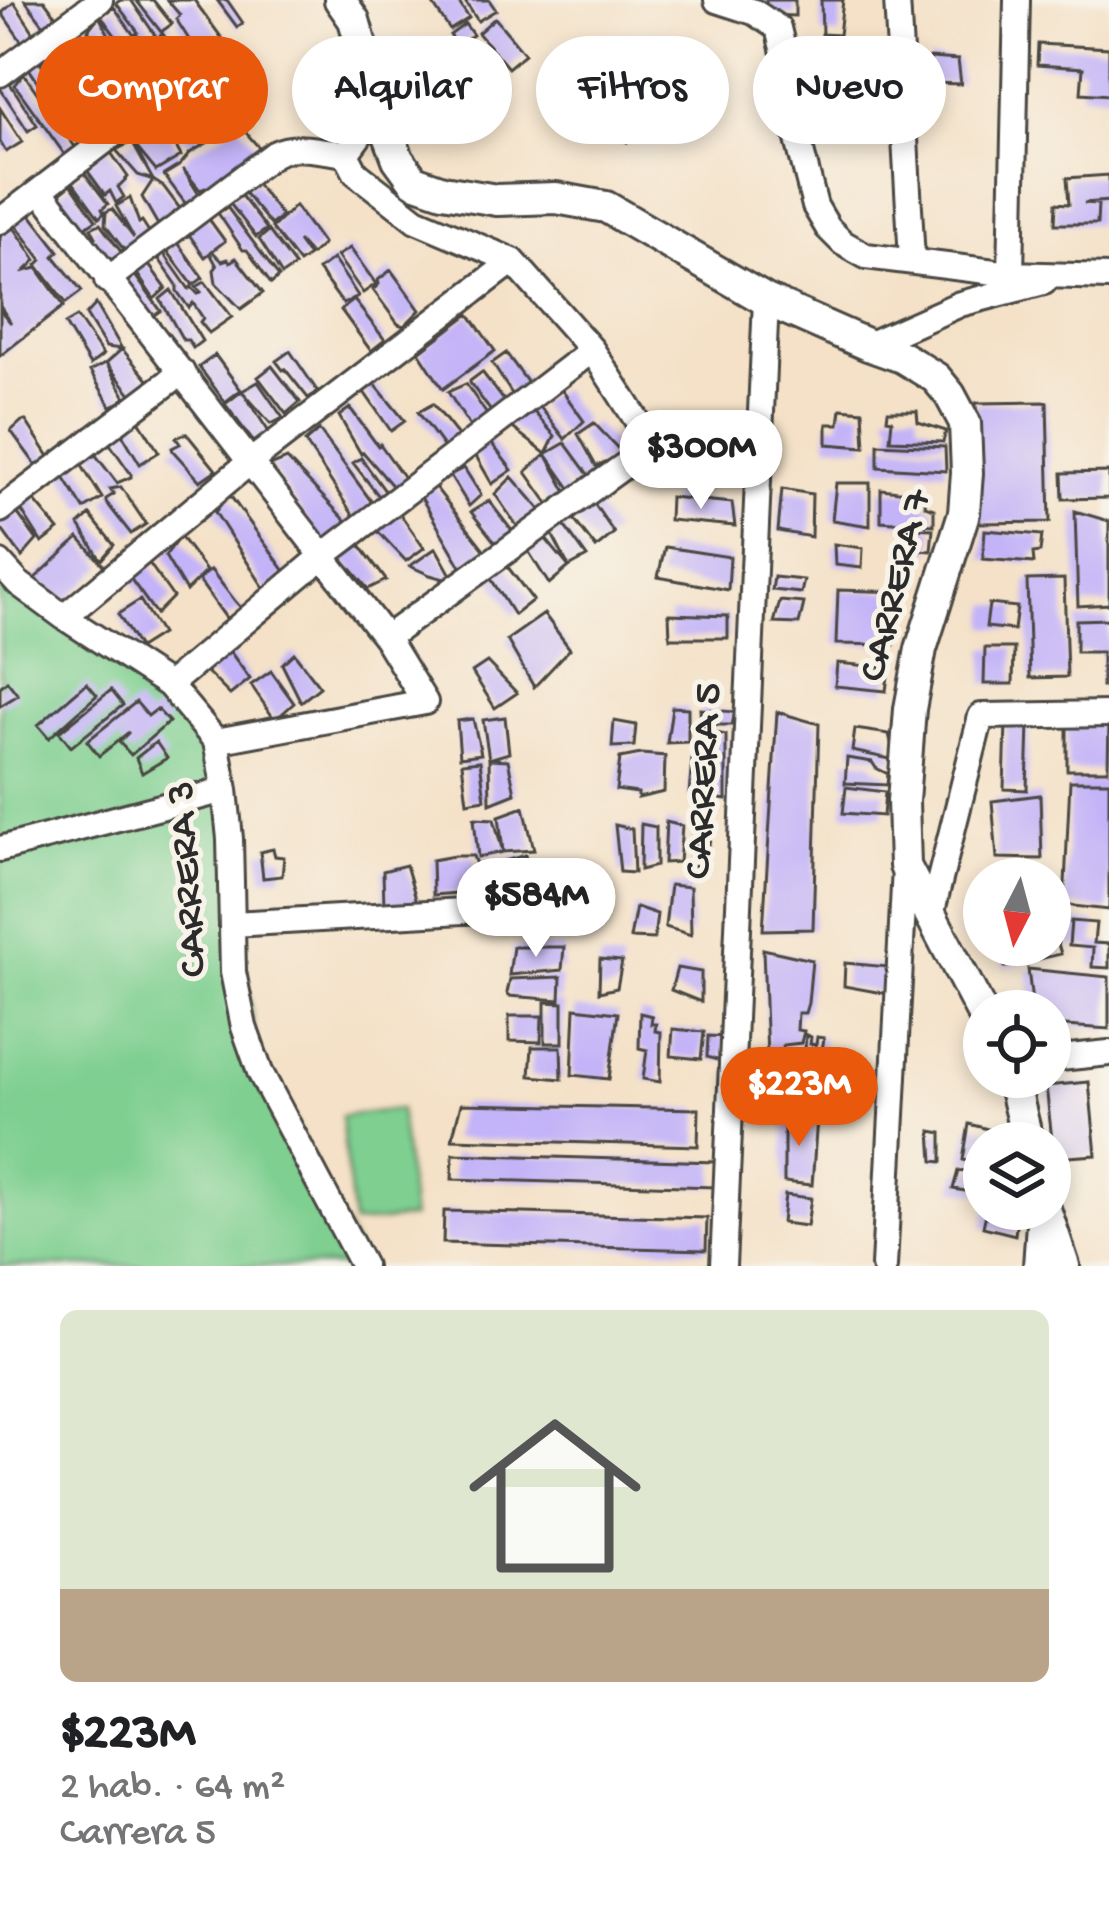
<!DOCTYPE html>
<html lang="es">
<meta charset="utf-8">
<style>
:root{--surface:#fff;--page:#f6f6f6;--text:#202124;--muted:#757577;--line:#e0e0e0;--accent:#ea580c}
body{margin:0;font-family:"Gochi Hand",sans-serif;background:var(--page);color:var(--text);height:100vh;display:flex;flex-direction:column;font-size:45px;white-space:nowrap}
*{box-sizing:border-box;margin:0}
p{font-size:39px;color:var(--muted)}
.icon{flex:none;width:66px;height:66px;fill:none;stroke:currentColor;stroke-width:2;stroke-linecap:round;stroke-linejoin:round}
.map{position:relative;height:1266px;overflow:hidden}
.details{display:flex;flex-direction:column;background:var(--surface);flex:1}
.details>*{flex:none}
.hud{position:absolute;left:36px;top:36px;width:1038px;height:108px;display:flex;gap:24px}
.needle{width:78px;rotate:186deg}
.buttons{position:absolute;left:963px;top:858px;display:grid;gap:24px}
.buttons a{display:grid;place-items:center;width:108px;height:108px;border-radius:50%;background:var(--surface);box-shadow:0 6px 18px #0003;font-size:60px}
.price{position:absolute;translate:-50% -102px;padding:0 27px;border-radius:42px;background:#fff;color:#222;font-size:39px;line-height:78px;filter:drop-shadow(0 3px 6px #0008)}
.price::after{content:'';position:absolute;left:50%;top:72px;width:36px;height:27px;margin-left:-18px;background:inherit;clip-path:polygon(0 0,100% 0,50% 100%)}
.price.active{background:var(--accent);color:#fff}
ul{padding:0;list-style:none}
li{display:grid;align-content:center;gap:24px;height:636px;padding:0 60px}
li+li{border-top:3px solid var(--line)}
li span{display:grid;place-items:center;height:372px;border-radius:18px;color:#555}
li>.icon{margin-inline-start:auto}
span .icon{width:216px;height:216px;fill:#fffc;stroke-width:1}
li b{font-size:51px}
.pill{padding:0 42px;border-radius:54px;background:var(--surface);box-shadow:0 6px 18px #0003;font-size:42px;line-height:108px}
.pill.active{background:var(--accent);color:#fff}
.map>svg:first-child{display:block}
.green{fill:#7ecf90;stroke:#547d5e;stroke-width:3}
.building{fill:#c3b3f8}
.lines{fill:none;stroke-linecap:round;stroke-linejoin:round}
.minor-casing{stroke:#494642;stroke-width:30}
.tertiary-casing{stroke:#494642;stroke-width:36}
.minor{stroke:#fff;stroke-width:24}
.tertiary{stroke:#fff;stroke-width:30}
.labels{text-anchor:middle;dominant-baseline:central;stroke-width:10;stroke-linejoin:round;paint-order:stroke}
.street-label{font-size:42px;fill:#2b2b2b;stroke:#f7f3e8}
</style>
<div class="map">
<svg width="1109" height="1266" viewBox="0 0 1109 1266">
<rect width="100%" height="100%" fill="#f7f3e8"/>
<filter id="ink" filterUnits="userSpaceOnUse"><feTurbulence type="fractalNoise" baseFrequency=".00833" numOctaves="2"/><feDisplacementMap in="SourceGraphic" scale="24" xChannelSelector="R" yChannelSelector="G"/><feConvolveMatrix kernelMatrix="1 2 1 2 8 2 1 2 1" color-interpolation-filters="sRGB"/></filter>
<filter id="wash" filterUnits="userSpaceOnUse"><feTurbulence type="fractalNoise" baseFrequency=".004" numOctaves="4" result="noise"/><feDisplacementMap in="SourceGraphic" scale="48" xChannelSelector="R" yChannelSelector="G"/><feGaussianBlur stdDeviation="2.7" result="paint"/><feColorMatrix in="noise" values="0 0 0 0 0 0 0 0 0 0 0 0 0 0 0 0 0 1.4 0 .05"/><feComposite in="paint" operator="in"/></filter>
<g filter="url(#wash)">
<rect width="100%" height="100%" fill="#f4e1c7"/>
<path class="green" d="M0,563L169,685L216,741L256,1046L365,1266H0Z
M400,1109L412,1218L353,1224L341,1116Z"/>
<g id="blocks">
<path class="building" d="M25,0H44L58,19L46,28Z
M121,0H131L155,35L145,43L136,34L138,32L116,3Z
M136,0H153L172,24L161,32Z
M167,0H194L224,41L202,60L176,19L180,15Z
M217,0H227L243,23L237,27Z
M436,0H457L469,18L450,30L432,3Z
M464,0H489L496,10L478,21Z
M766,0H795V16L766,15Z
M821,0H843L839,35L822,34Z
M14,2L36,36L24,45L2,13Z
M114,7L140,44L128,53L122,45L125,44L122,45L101,16Z
M99,16L116,48L102,54L88,30Z
M495,18L525,54L508,68L478,33Z
M465,24L473,35L458,46L450,35Z
M163,34L188,70L180,75L155,39Z
M64,40L88,76L74,85L80,94L70,101L40,56Z
M404,42L418,64L395,78L381,56Z
M1038,44L1109,48V95L1081,93L1083,68L1037,65Z
M138,47L167,85L153,96L126,59Z
M481,49L507,87L484,100L467,81L445,95L428,70L455,52L468,72L477,67L472,54Z
M828,55L832,92L805,94L803,57Z
M930,58L958,60L961,84L931,83Z
M38,59L68,102L57,111L28,67Z
M668,64L677,81L656,90L645,75Z
M24,74L80,154L70,162L15,85Z
M7,79L37,125L28,131L0,88V84Z
M643,80L649,96L633,103L627,85Z
M100,81L131,116L120,125L91,90Z
M194,84L224,121L191,144L159,115Z
M83,94L120,125L104,137L74,107Z
M0,108L22,142L6,152L0,142Z
M612,111L634,127L627,142L603,129Z
M159,115L181,156L156,171L132,142Z
M236,121L261,150L217,184L200,190L183,169L203,201L185,203L164,175L180,165L190,153L225,132Z
M132,142L153,180L164,187L184,214L162,232L142,197L153,180L138,175L116,150Z
M107,147L128,177L118,187L124,197L116,203L110,191L105,195L84,166Z
M83,171L108,204L102,209L104,213L99,218L72,181Z
M1109,175V201L1084,203L1098,204L1097,224H1055L1056,203L1069,204L1067,178Z
M254,181L282,216L271,225L243,191Z
M71,184L96,220L81,230L55,197Z
M239,193L267,229L256,237L228,201Z
M130,198L139,223L142,221L153,238L128,255L105,225L106,212L112,209L134,238L116,206Z
M295,206L323,244L311,255L298,241L309,256L299,263L272,228Z
M227,207L279,277L271,284L247,250H243L218,213Z
M28,211L59,251L54,256L82,291L66,303L37,265L42,260L14,222Z
M206,215L225,241L212,251L222,261L228,259L230,262L236,258L263,293L241,309L216,283L214,270L217,266L210,253L205,257L185,229Z
M100,224L125,257L114,265L89,240L96,237L91,228Z
M13,226L36,260L25,271L37,268L64,306L0,356V310L11,323L0,306V237Z
M269,231L295,266L282,275L259,239Z
M176,240L203,278L193,285L165,248Z
M350,248L376,284L363,293L337,256Z
M163,252L189,289L191,287L198,294L201,292L196,287L205,282L232,317L209,333L200,322L203,318L193,303L189,308L177,291V285L159,259Z
M333,259L358,296L343,304L318,270Z
M146,261L166,288L154,299L134,269Z
M391,270L420,310L404,326L398,324L373,290L379,284L378,280Z
M134,274L161,311L148,320L122,283Z
M171,290L202,341L193,348L188,340H183L160,299Z
M354,300L385,340L371,351L341,310Z
M96,304L122,349L149,381L132,395L106,363L122,349L106,347L86,315Z
M469,314L495,351L443,389L419,352Z
M77,317L103,355L90,365L65,324Z
M290,351L318,392L308,398L285,369L283,370L276,361Z
M506,353L531,387L514,397L492,363Z
M215,355L241,390L225,402L199,367Z
M106,363L127,399L111,406L90,371Z
M272,366L300,402L286,414L258,377Z
M482,372L506,403L493,414L470,383V381Z
M258,382L283,418L271,424L242,391L271,435L255,444L225,404L242,391Z
M374,383L405,421L391,431L362,389Z
M466,384L490,419L472,430L448,392Z
M561,389L584,421L565,439L538,404Z
M1047,402L1050,522L979,523L976,403Z
M433,404L460,438L445,449L418,412Z
M527,404L555,436L546,454L565,443L590,477L570,488L546,454L568,494L550,506L526,472L546,454L505,422Z
M350,408L375,442L378,446L380,444L407,482L395,489L363,452L361,454L339,416Z
M841,409L863,411L865,447L827,444V424H839Z
M888,411H917L918,422L946,431L943,442L890,440L892,420L887,419Z
M134,413L159,452L140,464L118,427Z
M22,421H26L50,458L38,468L11,431Z
M594,423L623,454L596,466L578,434Z
M319,430L374,505L355,518L305,442Z
M186,433L216,470L200,481L173,451L172,448L180,444L176,438Z
M105,437L131,474V477L117,483L91,449Z
M489,440L512,470L492,484L472,449Z
M698,443L737,450V477L692,472Z
M878,444L945,447L946,471L878,467Z
M361,458L388,495L382,500L353,463Z
M287,459L349,524L324,544L270,466Z
M79,461L102,498L84,509L60,471Z
M464,468L481,495L469,506L450,475Z
M1109,472V498L1063,499L1062,473Z
M512,477L545,515L517,526L495,494Z
M432,483L490,557L463,570L418,492Z
M836,483H870V526L832,520Z
M121,487L146,524L131,534L106,502V499L114,494L110,489Z
M782,489L812,494L811,537L778,531Z
M881,489L926,494L925,506L934,509V525L881,521Z
M29,494L59,530L42,543L18,505Z
M229,494L287,574L266,591L215,512Z
M670,497L732,503L735,526L669,520Z
M489,501L516,536L498,546L471,512Z
M593,502L614,533L596,548L571,516Z
M13,507L37,540L22,557L0,527V519Z
M398,511L424,548L406,561L372,525Z
M1075,511L1109,521V604L1078,606Z
M90,515L114,545L101,560L79,525Z
M563,524L587,557L569,567L552,534Z
M908,528L933,529L931,551L905,549Z
M985,530L1042,535L1040,552L1033,553L1034,563L983,559Z
M180,536L206,571L186,591L165,556Z
M79,538L104,566L58,607L33,580Z
M545,538L569,567L549,584L527,549Z
M834,544L863,548L862,568L835,565Z
M360,545L386,580L368,589L342,558Z
M665,547L730,557L728,590L658,577Z
M436,548L455,582L430,575L410,566Z
M504,562L533,600L514,615L488,574Z
M149,563L173,597L156,614L130,578Z
M211,570L235,601L243,610L226,618L200,582V578Z
M774,577L804,580L801,593L772,590Z
M1064,579L1067,677L1030,678L1027,580Z
M838,590L902,592L894,645L836,644Z
M140,600L161,634L139,648L118,614Z
M780,601L804,603L799,624L774,623Z
M989,604L1017,607L1014,630L986,627Z
M544,614L570,649L534,687L507,640Z
M669,614L728,616V638H670Z
M1109,619V687H1102V652H1076V620Z
M226,646L250,679L230,695L197,662Z
M985,648H1014L1013,684H984Z
M294,653L320,687L301,702L282,664Z
M487,662L517,693L495,708L472,672Z
M837,663L889,668L886,691L835,686Z
M271,671L294,703L275,720L251,685Z
M7,681L18,695L0,706V687Z
M87,683L97,695L49,738L38,725Z
M111,690L123,705L71,747L59,732Z
M136,702L148,716L157,709L169,722L131,755L119,742L129,732L99,756L87,741Z
M672,707L688,708V742L667,743Z
M700,709L735,712L732,725H701Z
M777,712L819,724L813,929L763,930Z
M505,717L509,753L489,759L508,760L515,793L490,803L489,759L483,720Z
M473,719L481,754L460,757L457,721Z
M1067,719H1109L1108,770H1067Z
M614,721L636,725L634,746L612,747Z
M1006,722L1029,723L1027,790L1004,789Z
M855,729L889,734L895,760L852,751Z
M701,730L726,735V800L689,794L693,748Z
M156,742L167,758L142,773L136,758Z
M641,754L665,756L664,792L638,798V793L616,790L620,758Z
M847,758L872,762L876,768L888,774L887,785L845,783Z
M480,761L485,799L467,802L462,763Z
M1070,781H1109V910L1064,905Z
M846,787L885,792L883,816L843,813Z
M1040,795L1042,859L997,858L992,801Z
M524,807L534,850L503,852L499,816Z
M474,818L494,819L503,852L478,857Z
M666,822L682,826L679,862L664,863Z
M641,824L656,827V866L640,870Z
M695,824L712,825L706,864L691,866Z
M615,825L632,829L634,873L620,872Z
M273,849L275,856L284,857L282,876L263,878L260,852Z
M525,855L533,886L505,891L501,862Z
M454,856H473L483,884L457,888V893L433,895L432,860Z
M406,865L418,905L384,906L383,871Z
M670,885L690,887L691,935L665,927Z
M636,907L657,914L654,939L630,938Z
M1050,916L1061,954L1005,967L999,945H1050Z
M1071,921L1096,923L1094,943L1109,944V968L1092,967L1093,948L1069,946Z
M513,947H564L562,970L509,975Z
M763,949L812,960L808,1003L805,1013H798L797,1030L804,1031L801,1043L783,1045L779,1084H768Z
M600,959L622,961L617,988L599,992Z
M845,963L889,967L888,994L844,986Z
M677,968L701,972V1002L671,990Z
M1028,969L1109,977V1029L1050,1025V1011H1033Z
M561,977L560,1000L509,996L507,993L510,979Z
M545,1002L563,1003V1043H545Z
M575,1008L618,1013L609,1079L572,1075Z
M640,1013L652,1016L651,1024H656L655,1031L661,1032L660,1082L643,1079L647,1050L639,1048Z
M509,1016H542L541,1042L509,1041Z
M673,1029L704,1032L701,1059L671,1056Z
M806,1035L811,1037L810,1044L816,1045L817,1037L824,1038L817,1082L803,1077Z
M708,1036L726,1037L723,1062L707,1057Z
M532,1047H561L562,1079L530,1076Z
M1089,1082L1096,1155L1054,1158L1046,1086Z
M461,1104L699,1109L698,1146L452,1139Z
M784,1115L817,1118L812,1185L784,1182Z
M969,1124L1003,1133L1002,1143H984V1166L963,1160Z
M931,1131L942,1133V1162L933,1161Z
M453,1154L715,1162V1187L452,1179Z
M984,1169V1194L953,1189L958,1171Z
M785,1195L811,1198L807,1226L782,1223Z
M987,1209H1018L1015,1235L983,1227Z
M444,1211L707,1218L706,1250L443,1243Z"/>
</g>
</g>
<g filter="url(#ink)">
<use href="#blocks" fill-opacity="0" stroke="#494642" stroke-width="3"/>
<g class="lines">
<defs>
<path id="minor" d="M717,0L754,12L778,28L785,57L787,96L815,206L828,228L843,243L866,256L1011,274L1109,277
M897,0L912,260
M0,74L100,0
M346,154L379,109
M41,191L386,638L425,702L216,741
M0,221L195,72
M1011,274L1017,0
M107,280L274,154C295,143 323,151 346,154L356,173L416,220L513,261L592,350L653,445L386,638
M868,345L960,304L1044,282
M0,510L182,372
M0,563L18,583L64,617L169,685L216,741L225,790L230,839L233,972L244,1027L260,1072L363,1266
M64,617L250,462L513,261
M169,685L323,556L592,350
M0,849L225,790
M931,915L981,716L1109,714
M232,924L481,910
M1050,1059L1109,1053
M723,1266L766,300
M884,1266L905,868
M1036,1266L1040,1209"/>
<path id="tertiary" d="M340,0L354,20L379,109L398,159L414,181L443,191L497,200L556,198L606,207L766,300L868,345L902,357L936,378L950,395L965,423L967,473L964,513L921,649L910,709L903,801L905,866L984,1017
M1012,1077L1028,1143
M1045,1209L1064,1266"/>
</defs>
<use href="#minor" class="minor-casing"/>
<use href="#tertiary" class="tertiary-casing"/>
<use href="#minor" class="minor"/>
<use href="#tertiary" class="tertiary"/>
</g>
</g>
<g class="labels">
<g class="street-label">
<text transform="translate(898 586) rotate(-76)">CARRERA 7</text>
<text transform="translate(706 781) rotate(-87)">CARRERA 5</text>
<text transform="translate(190 879) rotate(-94)">CARRERA 3</text>
</g>
</g>
</svg>
<div class="buttons">
<a><svg class="needle" viewBox="-14 -14 28 28"><path d="M0-13l5 13h-10z" fill="#e53935"/><path d="M0 13l5-13h-10z" fill="#757577"/></svg></a>
<a><svg class="icon" aria-label="locate" viewBox="0 0 24 24"><circle cx="12" cy="12" r="6"/><path d="M12 2v4M12 18v4M2 12h4M18 12h4"/></svg></a>
<a><svg class="icon" aria-label="layers" viewBox="0 0 24 24"><path d="M12 4l9 5-9 5-9-5zM3 14l9 5 9-5"/></svg></a>
</div>
<b class="price" style="left:701px;top:512px">$300M</b>
<b class="price" style="left:536px;top:960px">$584M</b>
<b class="price active" style="left:799px;top:1149px">$223M</b>
<div class="hud">
<a class="pill active">Comprar</a>
<a class="pill">Alquilar</a>
<a class="pill">Filtros</a>
<a class="pill">Nuevo</a>
</div>
</div>
<section class="details">
<ul>
<li><span style="background:linear-gradient(#dfe7d0 75%,#b9a48a 0)"><svg class="icon" aria-label="home" viewBox="0 0 24 24"><path d="M3 11l9-7 9 7M6 9v11h12V9"/></svg></span><div><b>$223M</b><p>2 hab. · 64 m²</p><p>Carrera 5</p></div></li>
</ul>
</section>
